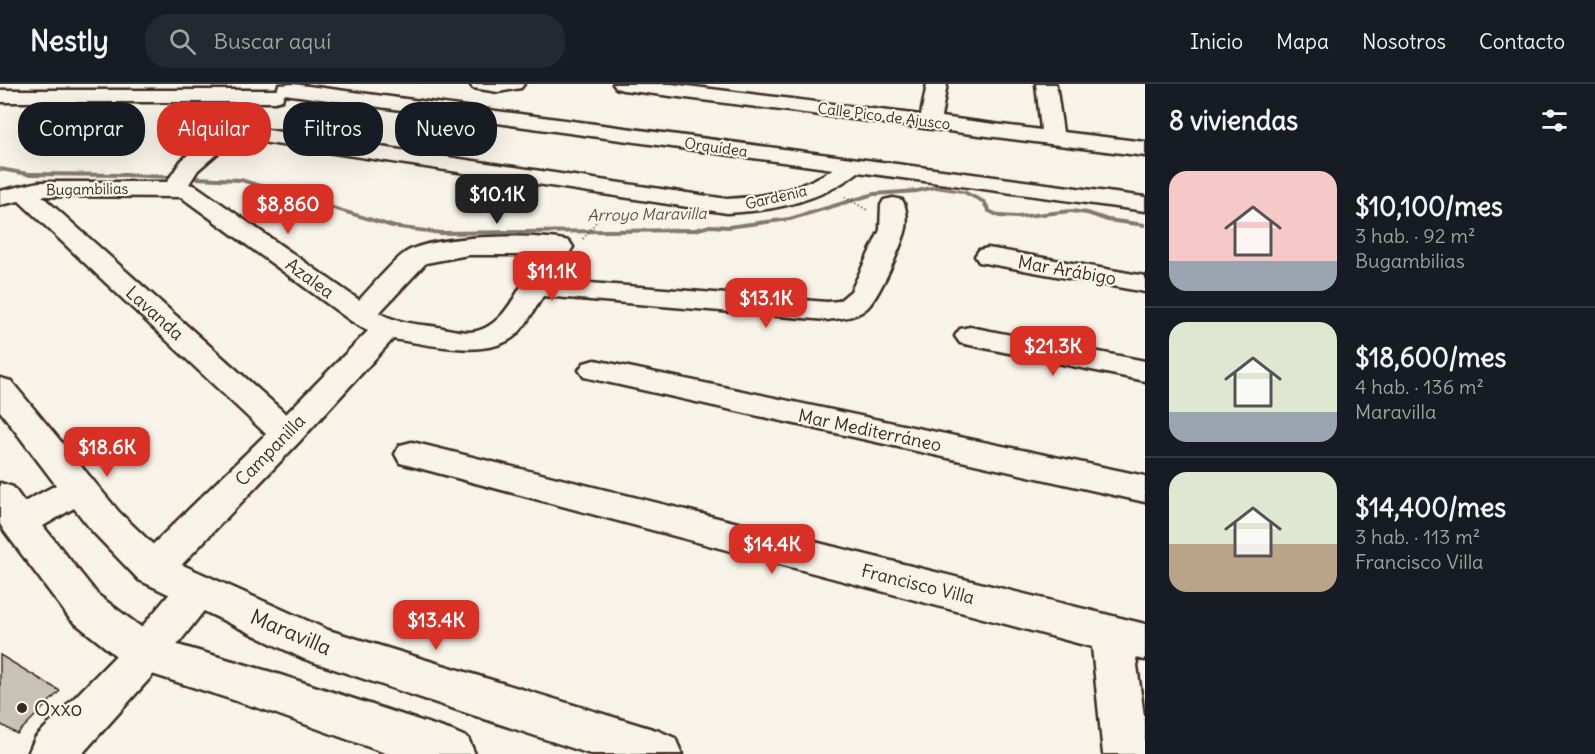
<!DOCTYPE html>
<html lang="es">
<meta charset="utf-8">
<style>
:root{--surface:#171b24;--page:#242831;--text:#f1f3f6;--muted:#9ea1a6;--line:#363941;--accent:#d93025}
body{margin:0;font-family:Delius,sans-serif;background:var(--page);color:var(--text);height:100vh;display:flex;flex-direction:column;font-size:22px;white-space:nowrap}
*{box-sizing:border-box;margin:0}
p{font-size:20px;color:var(--muted)}
.icon{flex:none;width:33px;height:33px;fill:none;stroke:currentColor;stroke-width:2;stroke-linecap:round;stroke-linejoin:round}
.map{position:relative;flex:1;overflow:hidden}
.sheet{display:flex;flex-direction:column;background:var(--surface);width:450px}
.sheet>*{flex:none}
.hud{position:absolute;left:18px;top:18px;width:570px;height:54px;display:flex;gap:12px}
.price{position:absolute;translate:-50% -51px;padding:0 14px;border-radius:12px;background:var(--accent);color:#fff;font-size:20px;line-height:39px;filter:drop-shadow(0 2px 3px #0008)}
.price::after{content:'';position:absolute;left:50%;top:36px;width:18px;height:14px;margin-left:-9px;background:inherit;clip-path:polygon(0 0,100% 0,50% 100%)}
.price.selected{background:#222;color:#fff}
ul{padding:0;list-style:none}
li{display:flex;align-items:center;gap:18px;height:150px;padding:0 24px}
li+li{border-top:2px solid var(--line)}
li span{display:grid;place-items:center;flex:none;width:168px;height:120px;border-radius:18px;color:#555}
li>.icon{margin-inline-start:auto}
span .icon{width:72px;height:72px;fill:#fffc;stroke-width:1}
li b{font-size:26px}
h2{display:flex;justify-content:space-between;align-items:center;height:72px;padding:0 24px;font-size:26px}
.chip{padding:0 21px;border-radius:24px;background:var(--surface);box-shadow:0 6px 24px #0002;font-size:21px;line-height:54px}
.chip.selected{background:var(--accent);color:#fff}
header{display:flex;align-items:center;gap:36px;box-sizing:border-box;height:84px;padding:0 30px;background:var(--surface);border-bottom:2px solid var(--line)}
header strong{font-size:28px}
nav{display:flex;gap:33px;margin-inline-start:auto;font-size:21px}
.search{width:420px;height:54px;background:var(--page);display:flex;align-items:center;gap:15px;box-sizing:border-box;padding:0 21px;border-radius:24px;color:var(--muted);font-size:22px}
main{display:flex;flex:1;min-height:0}
.map>svg:first-child{display:block}
.lines{fill:none;stroke-linecap:round;stroke-linejoin:round}
.stream{fill:#84786c;fill-rule:evenodd}
.building{fill:#c8c1b6;stroke:#3b2a1e;stroke-width:1.5}
.minor-casing{stroke:#3b2a1e;stroke-width:5}
.secondary-casing{stroke:#3b2a1e;stroke-width:5}
.path{stroke:#3b2a1e;stroke-width:2;stroke-dasharray:1 3;stroke-linecap:butt}
.minor{fill:#f7f3e8;fill-rule:evenodd}
.secondary{fill:#f7f3e8;fill-rule:evenodd}
.poi-dot{fill:#3b2a1e;stroke:#f7f3e8;stroke-width:2}
.labels{text-anchor:middle;dominant-baseline:central;stroke-width:4.5;stroke-linejoin:round;paint-order:stroke}
.far-street-label{font-size:15px;fill:#3b2a1e;stroke:#f7f3e8}
.far-water-label{font-size:16px;font-style:italic;fill:#5f5145;stroke:#f7f3e8}
.street-label{font-size:18px;fill:#3b2a1e;stroke:#f7f3e8}
.near-street-label{font-size:21px;fill:#3b2a1e;stroke:#f7f3e8}
.near-poi-label{font-size:21px;fill:#3b2a1e;stroke:#f7f3e8;text-anchor:start}
</style>
<header>
<strong>Nestly</strong>
<div class="search"><svg class="icon" aria-label="search" viewBox="0 0 24 24"><circle cx="10" cy="10" r="6"/><path d="M15 15l6 6"/></svg>Buscar aquí</div>
<nav><a>Inicio</a><a>Mapa</a><a>Nosotros</a><a>Contacto</a></nav>
</header>
<main>
<div class="map">
<svg width="1145" height="670" viewBox="0 0 1145 670">
<rect width="100%" height="100%" fill="#f7f3e8"/>
<filter id="ink" filterUnits="userSpaceOnUse"><feTurbulence type="fractalNoise" baseFrequency=".0167" numOctaves="2"/><feDisplacementMap in="SourceGraphic" scale="12" xChannelSelector="R" yChannelSelector="G"/><feConvolveMatrix kernelMatrix="1 2 1 2 8 2 1 2 1" color-interpolation-filters="sRGB"/></filter>
<g filter="url(#ink)">
<g class="lines">
<path class="stream" d="M0,83L28,88L125,89L241,94L395,141L441,147L695,144L710,140L728,141L789,133L874,108L917,105L936,101L966,107L986,117L991,126L1000,130L1017,131L1071,125L1088,127L1108,134L1145,139V143L1107,138L1087,131L1071,129L1017,135L999,134L987,128L982,119L962,109L936,105L917,109L874,112L790,137L728,145L710,144L695,148L441,151L392,144L241,98L125,93L28,92L0,87Z"/>
</g>
<path class="building" d="M0,571L60,607L17,650L0,640Z"/>
<g class="lines">
<defs>
<path id="minor" d="M293,0L1145,113V127L858,88C821,117 773,127 727,129L235,54L198,86L189,100L196,102L359,216C371,204 395,174 408,167C437,151 537,149 569,157L573,163L552,196L827,218L839,217L851,207L880,146L881,121L884,116L893,114L902,116C907,123 908,139 905,148C900,165 879,213 867,224C856,234 841,234 827,236L543,212C535,224 527,241 516,251C488,276 427,260 393,255L299,358L167,496L153,501L139,496L134,485L139,474L266,350L19,117L0,121V107L39,98H167L181,77L221,42L239,30L246,28L253,30L256,34L248,43L727,115C765,113 800,106 833,85L284,10L282,16L275,18H0V6H277L279,1ZM42,112L181,113L351,237L368,247L286,330ZM468,171H540C521,195 508,245 470,248C460,248 448,245 438,243C417,240 397,239 379,229L426,179Z
M470,0H524L521,4L498,8L473,4Z
M613,0H671L921,31L927,0H947L941,33L1041,46L1036,0H1056L1063,48L1145,58V72L623,6L616,4Z
M988,164L1145,192V208L979,178L975,172L979,166Z
M970,243L1145,277V297L960,259L955,252L960,245Z
M595,276L1145,392V418L584,293L579,286L584,279Z
M412,358L1145,540V576L1136,574L1145,639V670H1103L1092,563L400,379L395,370L400,361Z
M196,490L210,495L216,507L210,519L160,583L82,670H28L35,654L130,557L182,495Z"/>
<path id="secondary" d="M0,294L11,297L119,428L167,474L328,546L659,647L675,654L682,670H590L304,575L139,496L93,448L74,424L43,442L98,511L157,555L271,588L452,647L468,654L475,670H388L271,628L130,583L70,535L5,448L0,440V399L13,403L24,418L56,401L0,327Z"/>
</defs>
<use href="#minor" class="minor-casing"/>
<use href="#secondary" class="secondary-casing"/>
<path class="path" d="M845,113L867,126
M583,155L606,125"/>
<use href="#minor" class="minor"/>
<use href="#secondary" class="secondary"/>
</g>
</g>
<circle class="poi-dot" cx="22" cy="624" r="6"/>
<g class="labels">
<g class="far-street-label">
<text transform="translate(884 32) rotate(7)">Calle Pico de Ajusco</text>
<text transform="translate(716 63) rotate(8)">Orquídea</text>
<text transform="translate(87 105) rotate(-1)">Bugambilias</text>
<text transform="translate(776 113) rotate(-13)">Gardenia</text>
</g>
<g class="far-water-label">
<text transform="translate(647 130) rotate(-1)">Arroyo Maravilla</text>
</g>
<g class="street-label">
<text transform="translate(1067 186) rotate(10)">Mar Arábigo</text>
<text transform="translate(310 194) rotate(36)">Azalea</text>
<text transform="translate(155 229) rotate(42)">Lavanda</text>
<text transform="translate(870 346) rotate(12)">Mar Mediterráneo</text>
<text transform="translate(270 366) rotate(-46)">Campanilla</text>
<text transform="translate(918 500) rotate(14)">Francisco Villa</text>
</g>
<g class="near-street-label">
<text transform="translate(291 548) rotate(23)">Maravilla</text>
</g>
<g class="near-poi-label">
<text x="34" y="624">Oxxo</text>
</g>
</g>
</svg>
<b class="price selected" style="left:497px;top:141px">$10.1K</b>
<b class="price" style="left:288px;top:151px">$8,860</b>
<b class="price" style="left:552px;top:218px">$11.1K</b>
<b class="price" style="left:766px;top:245px">$13.1K</b>
<b class="price" style="left:1053px;top:293px">$21.3K</b>
<b class="price" style="left:107px;top:394px">$18.6K</b>
<b class="price" style="left:772px;top:491px">$14.4K</b>
<b class="price" style="left:436px;top:567px">$13.4K</b>
<div class="hud">
<a class="chip">Comprar</a>
<a class="chip selected">Alquilar</a>
<a class="chip">Filtros</a>
<a class="chip">Nuevo</a>
</div>
</div>
<section class="sheet">
<h2>8 viviendas<svg class="icon" aria-label="filters" viewBox="0 0 24 24"><path d="M4 7h16M4 17h16"/><circle cx="9" cy="7" r="2"/><circle cx="15" cy="17" r="2"/></svg></h2>
<ul>
<li><span style="background:linear-gradient(#f6c9c9 75%,#9aa5b1 0)"><svg class="icon" aria-label="home" viewBox="0 0 24 24"><path d="M3 11l9-7 9 7M6 9v11h12V9"/></svg></span><div><b>$10,100/mes</b><p>3 hab. · 92 m²</p><p>Bugambilias</p></div></li>
<li><span style="background:linear-gradient(#dfe7d0 75%,#9aa5b1 0)"><svg class="icon" aria-label="home" viewBox="0 0 24 24"><path d="M3 11l9-7 9 7M6 9v11h12V9"/></svg></span><div><b>$18,600/mes</b><p>4 hab. · 136 m²</p><p>Maravilla</p></div></li>
<li><span style="background:linear-gradient(#dfe7d0 60%,#b9a48a 0)"><svg class="icon" aria-label="home" viewBox="0 0 24 24"><path d="M3 11l9-7 9 7M6 9v11h12V9"/></svg></span><div><b>$14,400/mes</b><p>3 hab. · 113 m²</p><p>Francisco Villa</p></div></li>
</ul>
</section>
</main>
